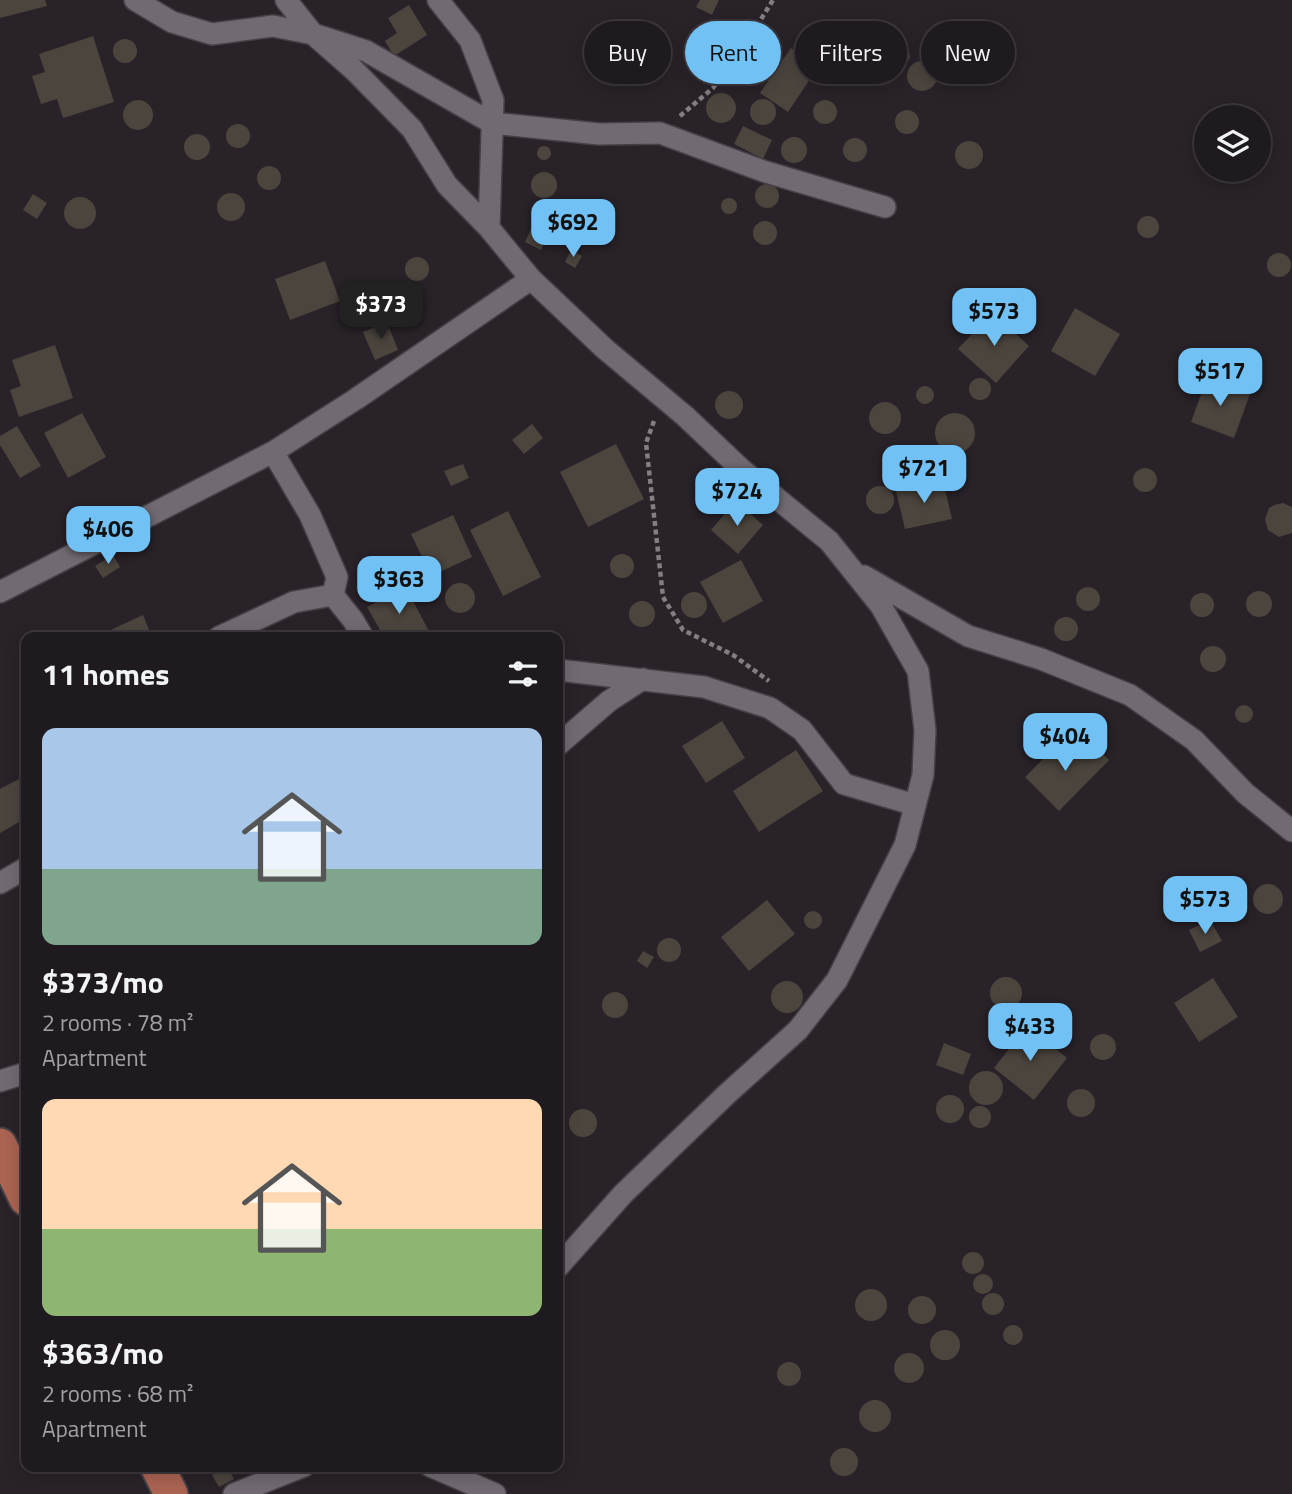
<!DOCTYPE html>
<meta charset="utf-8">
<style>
:root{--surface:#1f1a1f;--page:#2c272c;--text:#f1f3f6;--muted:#a1a1a4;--line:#3c383d;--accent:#71c1f5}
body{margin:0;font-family:"Titillium Web",sans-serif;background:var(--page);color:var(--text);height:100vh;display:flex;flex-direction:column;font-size:26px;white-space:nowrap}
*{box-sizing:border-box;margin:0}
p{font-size:23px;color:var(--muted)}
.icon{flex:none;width:38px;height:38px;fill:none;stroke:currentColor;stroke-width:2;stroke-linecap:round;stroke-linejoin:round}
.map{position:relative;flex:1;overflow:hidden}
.details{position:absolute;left:21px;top:632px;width:542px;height:840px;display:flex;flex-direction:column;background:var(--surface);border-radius:14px;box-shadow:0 4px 18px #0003,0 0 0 2px var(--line)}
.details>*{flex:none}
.banner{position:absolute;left:584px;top:21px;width:602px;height:63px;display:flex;gap:14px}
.fabs{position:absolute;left:1194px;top:105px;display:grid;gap:14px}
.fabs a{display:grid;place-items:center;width:77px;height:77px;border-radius:50%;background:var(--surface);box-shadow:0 4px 18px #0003,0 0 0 2px var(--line);font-size:35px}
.price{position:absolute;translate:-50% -60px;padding:0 16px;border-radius:14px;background:var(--accent);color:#111;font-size:23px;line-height:46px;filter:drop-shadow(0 2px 4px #0008)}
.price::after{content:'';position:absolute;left:50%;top:42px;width:21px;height:16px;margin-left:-10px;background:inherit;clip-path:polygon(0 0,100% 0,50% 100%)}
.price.active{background:#222;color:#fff}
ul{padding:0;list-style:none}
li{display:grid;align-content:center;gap:14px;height:371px;padding:0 21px}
li span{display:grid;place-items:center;height:217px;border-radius:14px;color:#555}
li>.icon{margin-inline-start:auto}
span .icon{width:126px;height:126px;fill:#fffc;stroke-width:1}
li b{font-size:30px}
h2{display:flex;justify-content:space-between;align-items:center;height:84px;padding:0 21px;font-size:30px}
.tag{padding:0 24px;border-radius:32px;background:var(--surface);box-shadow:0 4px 18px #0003,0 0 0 2px var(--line);font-size:24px;line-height:63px}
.tag.active{background:var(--accent);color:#111}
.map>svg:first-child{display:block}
.building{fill:#4c453e}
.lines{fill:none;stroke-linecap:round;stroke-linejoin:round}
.street-casing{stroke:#454045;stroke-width:24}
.primary-casing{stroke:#454045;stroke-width:37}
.path{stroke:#837e83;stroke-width:4.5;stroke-dasharray:5 3.5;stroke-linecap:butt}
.street{stroke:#716a72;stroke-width:21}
.primary{stroke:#ab6352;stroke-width:33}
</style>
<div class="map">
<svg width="1292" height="1494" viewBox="0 0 1292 1494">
<rect width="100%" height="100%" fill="#292329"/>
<path class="building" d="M0,0H45L47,6L0,18Z
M700,0H719L712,15L696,7Z
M409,5L427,35L394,56L385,41L397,33L388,18Z
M877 40a11 11 0 1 1 22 0a11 11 0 1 1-22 0Z
M924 43a10 10 0 1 1 20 0a10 10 0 1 1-20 0Z
M93,36L114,102L63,118L57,99L41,104L32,76L45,72L39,54Z
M113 51a12 12 0 1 1 24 0a12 12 0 1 1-24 0Z
M791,48L818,67L788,112L760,93Z
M896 56a7 7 0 1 1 14 0a7 7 0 1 1-14 0Z
M873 65a7 7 0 1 1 14 0a7 7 0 1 1-14 0Z
M907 76a15 15 0 1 1 30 0a15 15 0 1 1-30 0Z
M706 108a15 15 0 1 1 30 0a15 15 0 1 1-30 0Z
M750 112a13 13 0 1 1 26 0a13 13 0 1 1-26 0Z
M813 112a12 12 0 1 1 24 0a12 12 0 1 1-24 0Z
M123 115a15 15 0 1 1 30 0a15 15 0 1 1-30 0Z
M895 122a12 12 0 1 1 24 0a12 12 0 1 1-24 0Z
M226 136a12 12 0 1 1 24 0a12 12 0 1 1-24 0Z
M743,126L772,140L763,159L734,144Z
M184 147a13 13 0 1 1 26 0a13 13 0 1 1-26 0Z
M781 150a13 13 0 1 1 26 0a13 13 0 1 1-26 0Z
M843 150a12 12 0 1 1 24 0a12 12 0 1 1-24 0Z
M955 155a14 14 0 1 1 28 0a14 14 0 1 1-28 0Z
M537 153a7 7 0 1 1 14 0a7 7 0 1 1-14 0Z
M257 178a12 12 0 1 1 24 0a12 12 0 1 1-24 0Z
M531 185a13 13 0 1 1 26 0a13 13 0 1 1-26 0Z
M755 196a12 12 0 1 1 24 0a12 12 0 1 1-24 0Z
M217 207a14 14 0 1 1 28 0a14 14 0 1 1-28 0Z
M33,194L47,203L37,219L23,210Z
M64 213a16 16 0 1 1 32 0a16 16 0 1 1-32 0Z
M721 206a8 8 0 1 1 16 0a8 8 0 1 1-16 0Z
M573 224a11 11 0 1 1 22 0a11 11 0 1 1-22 0Z
M1137 227a11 11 0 1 1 22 0a11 11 0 1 1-22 0Z
M753 233a12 12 0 1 1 24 0a12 12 0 1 1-24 0Z
M532,227L548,235L541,250L525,242Z
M571,250L582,256L575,268L565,262Z
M1267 265a12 12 0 1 1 24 0a12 12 0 1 1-24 0Z
M405 269a12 12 0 1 1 24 0a12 12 0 1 1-24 0Z
M325,261L340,301L290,320L275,279Z
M1075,308L1120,334L1095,376L1051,351Z
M992,312L1029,346L996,383L958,349Z
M387,322L398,350L375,360L363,332Z
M55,345L73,398L19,417L10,390L21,386L12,360Z
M969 389a11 11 0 1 1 22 0a11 11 0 1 1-22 0Z
M1207,378L1250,394L1234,438L1191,422Z
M916 395a9 9 0 1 1 18 0a9 9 0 1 1-18 0Z
M715 405a14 14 0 1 1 28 0a14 14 0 1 1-28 0Z
M869 418a16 16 0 1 1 32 0a16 16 0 1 1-32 0Z
M935 433a20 20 0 1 1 40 0a20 20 0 1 1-40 0Z
M82,413L106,457L68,478L44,433Z
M532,424L543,438L524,454L512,440Z
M17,426L41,466L20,478L0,445V436Z
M616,444L644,499L588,527L560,472Z
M463,464L469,478L451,486L444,471Z
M1133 480a12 12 0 1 1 24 0a12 12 0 1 1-24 0Z
M943,481L952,519L905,529L896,491Z
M866 500a14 14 0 1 1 28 0a14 14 0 1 1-28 0Z
M736,501L763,525L738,554L711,530Z
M1283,503L1292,507V533L1279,537L1268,530L1265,519L1269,508L1274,505Z
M508,511L541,577L503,596L470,530Z
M453,515L472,557L431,576L411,534Z
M610 566a12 12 0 1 1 24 0a12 12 0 1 1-24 0Z
M113,555L120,567L103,578L95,566Z
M741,560L763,601L723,623L700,582Z
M445 598a15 15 0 1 1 30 0a15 15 0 1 1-30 0Z
M405,586L430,633L422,637H384L367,607Z
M1076 599a12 12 0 1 1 24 0a12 12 0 1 1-24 0Z
M1246 604a13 13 0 1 1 26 0a13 13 0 1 1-26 0Z
M681 605a13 13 0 1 1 26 0a13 13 0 1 1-26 0Z
M1190 605a12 12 0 1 1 24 0a12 12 0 1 1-24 0Z
M629 614a13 13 0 1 1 26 0a13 13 0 1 1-26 0Z
M143,615L152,637H106L104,633Z
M1054 629a12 12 0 1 1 24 0a12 12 0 1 1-24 0Z
M1200 659a13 13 0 1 1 26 0a13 13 0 1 1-26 0Z
M1235 714a9 9 0 1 1 18 0a9 9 0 1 1-18 0Z
M722,721L745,758L706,783L682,746Z
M1061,741L1079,759L1094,745L1109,760L1059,811L1025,777Z
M796,750L823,791L759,832L733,791Z
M19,779L26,792V818L0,833V789Z
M1253 899a15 15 0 1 1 30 0a15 15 0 1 1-30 0Z
M767,900L795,934L749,971L721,937Z
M804 920a9 9 0 1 1 18 0a9 9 0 1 1-18 0Z
M1210,920L1222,941L1200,952L1189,930Z
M657 950a12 12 0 1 1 24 0a12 12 0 1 1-24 0Z
M643,951L654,957L647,968L637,961Z
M990 993a16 16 0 1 1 32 0a16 16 0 1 1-32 0Z
M1213,978L1238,1017L1199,1042L1174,1003Z
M771 997a16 16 0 1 1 32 0a16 16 0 1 1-32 0Z
M602 1005a13 13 0 1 1 26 0a13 13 0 1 1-26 0Z
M1027,1026L1067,1058L1034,1100L994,1068Z
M1090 1047a13 13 0 1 1 26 0a13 13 0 1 1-26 0Z
M944,1043L971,1054L963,1075L936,1065Z
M969 1088a17 17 0 1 1 34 0a17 17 0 1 1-34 0Z
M1067 1103a14 14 0 1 1 28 0a14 14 0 1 1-28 0Z
M936 1109a14 14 0 1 1 28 0a14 14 0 1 1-28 0Z
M969 1117a11 11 0 1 1 22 0a11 11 0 1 1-22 0Z
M569 1123a14 14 0 1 1 28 0a14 14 0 1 1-28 0Z
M962 1263a11 11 0 1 1 22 0a11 11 0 1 1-22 0Z
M973 1284a10 10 0 1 1 20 0a10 10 0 1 1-20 0Z
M855 1305a16 16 0 1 1 32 0a16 16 0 1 1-32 0Z
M982 1304a11 11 0 1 1 22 0a11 11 0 1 1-22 0Z
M908 1310a14 14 0 1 1 28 0a14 14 0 1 1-28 0Z
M1003 1335a10 10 0 1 1 20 0a10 10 0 1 1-20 0Z
M930 1345a15 15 0 1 1 30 0a15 15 0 1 1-30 0Z
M894 1368a15 15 0 1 1 30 0a15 15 0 1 1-30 0Z
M777 1374a12 12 0 1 1 24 0a12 12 0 1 1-24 0Z
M859 1416a16 16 0 1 1 32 0a16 16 0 1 1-32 0Z
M830 1462a14 14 0 1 1 28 0a14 14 0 1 1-28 0Z
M227,1467L234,1479L219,1487L212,1475Z"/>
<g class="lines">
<defs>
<path id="street" d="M135,0L172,22L212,34L273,26L313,34L354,70L412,129L447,185L489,228
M286,0L313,34L366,51L492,123L599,134L660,133L763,171L885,207
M438,0L470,40L493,100L489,228L531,279L605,349L685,416L741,469L829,541L881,606L918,671L925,730L923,775L905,845L837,980L798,1030L728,1093L623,1194L558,1267
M273,452L310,515L337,577L333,595
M864,576L968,636L1041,659L1130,695L1194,740L1245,793L1292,831
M0,592L273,452L356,399L531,279
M219,637L294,602L333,595L353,620L363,637
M558,670L704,687L770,708L802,730L844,784L915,805
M558,745L609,701L643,679
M0,883L26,868
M0,1081L26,1073
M430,1466L495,1494
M234,1494L304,1466"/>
<path id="primary" d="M0,1145L26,1199
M157,1466L171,1494"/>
</defs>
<use href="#street" class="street-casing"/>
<use href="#primary" class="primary-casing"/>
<path class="path" d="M680,116L713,88L753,32L773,0
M654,421L646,443L663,597L683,630L733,655L769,681"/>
<use href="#street" class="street"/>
<use href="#primary" class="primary"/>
</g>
</svg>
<div class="fabs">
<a><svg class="icon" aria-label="layers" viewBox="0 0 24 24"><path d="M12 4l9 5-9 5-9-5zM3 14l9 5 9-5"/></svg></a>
</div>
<b class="price" style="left:573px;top:259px">$692</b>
<b class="price active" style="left:381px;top:341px">$373</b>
<b class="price" style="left:994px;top:348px">$573</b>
<b class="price" style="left:1220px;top:408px">$517</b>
<b class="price" style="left:924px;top:505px">$721</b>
<b class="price" style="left:737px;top:528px">$724</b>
<b class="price" style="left:108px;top:566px">$406</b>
<b class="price" style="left:399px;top:616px">$363</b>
<b class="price" style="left:1065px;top:773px">$404</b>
<b class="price" style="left:1205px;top:936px">$573</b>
<b class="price" style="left:1030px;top:1063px">$433</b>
<div class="banner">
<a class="tag">Buy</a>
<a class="tag active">Rent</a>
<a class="tag">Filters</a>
<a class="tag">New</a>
</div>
<section class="details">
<h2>11 homes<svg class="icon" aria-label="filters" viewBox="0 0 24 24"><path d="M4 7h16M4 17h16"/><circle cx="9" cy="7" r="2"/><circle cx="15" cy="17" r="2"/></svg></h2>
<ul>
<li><span style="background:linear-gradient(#a9c7e8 65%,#7fa58c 0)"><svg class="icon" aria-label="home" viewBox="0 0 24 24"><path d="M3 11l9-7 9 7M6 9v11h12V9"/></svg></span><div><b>$373/mo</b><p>2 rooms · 78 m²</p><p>Apartment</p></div></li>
<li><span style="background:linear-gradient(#ffd9b3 60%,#8fb573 0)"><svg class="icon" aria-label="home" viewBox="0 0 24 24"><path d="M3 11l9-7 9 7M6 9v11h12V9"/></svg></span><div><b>$363/mo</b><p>2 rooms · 68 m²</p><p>Apartment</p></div></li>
</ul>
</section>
</div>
